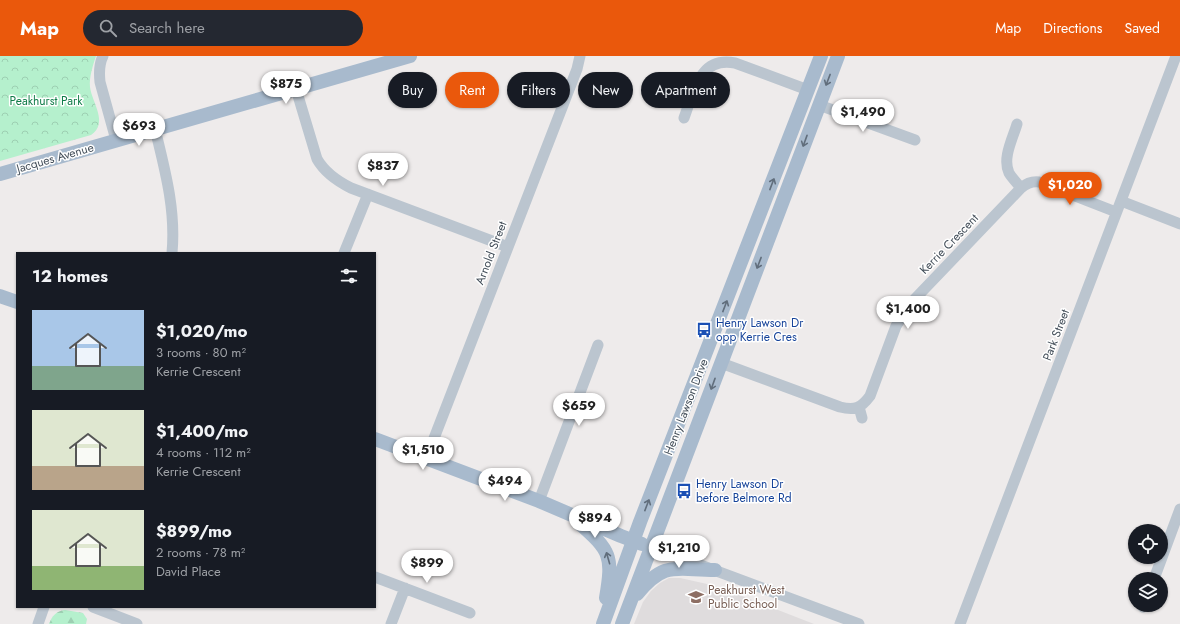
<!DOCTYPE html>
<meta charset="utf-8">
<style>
:root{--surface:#171b24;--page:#242831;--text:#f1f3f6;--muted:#9ea1a6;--accent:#ea580c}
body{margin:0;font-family:Jost,sans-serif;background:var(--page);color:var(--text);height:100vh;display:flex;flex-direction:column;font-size:15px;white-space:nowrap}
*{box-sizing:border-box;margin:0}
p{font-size:13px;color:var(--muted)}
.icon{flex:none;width:22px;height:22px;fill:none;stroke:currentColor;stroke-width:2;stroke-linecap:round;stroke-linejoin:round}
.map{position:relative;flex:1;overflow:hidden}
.side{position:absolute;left:16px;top:196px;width:360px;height:356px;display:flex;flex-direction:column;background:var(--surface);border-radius:0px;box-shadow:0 1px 3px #0004}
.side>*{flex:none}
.banner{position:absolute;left:388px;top:16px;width:380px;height:36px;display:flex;gap:8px}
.controls{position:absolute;left:1128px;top:468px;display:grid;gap:8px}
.controls a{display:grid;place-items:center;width:40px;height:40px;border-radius:50%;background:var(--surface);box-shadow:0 1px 3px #0004;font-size:20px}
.price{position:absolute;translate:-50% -34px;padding:0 9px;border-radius:14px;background:#fff;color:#222;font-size:13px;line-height:26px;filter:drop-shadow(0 1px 2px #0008)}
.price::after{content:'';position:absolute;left:50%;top:24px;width:12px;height:9px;margin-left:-6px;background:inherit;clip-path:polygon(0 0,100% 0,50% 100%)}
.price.active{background:var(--accent);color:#fff}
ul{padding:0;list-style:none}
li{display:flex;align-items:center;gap:12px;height:100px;padding:0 16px}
li span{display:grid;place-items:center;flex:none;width:112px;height:80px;border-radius:0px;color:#555}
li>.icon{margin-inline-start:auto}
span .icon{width:48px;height:48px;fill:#fffc;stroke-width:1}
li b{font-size:17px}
h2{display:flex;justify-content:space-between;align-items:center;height:48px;padding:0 16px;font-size:17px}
.pill{padding:0 14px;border-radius:18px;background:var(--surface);box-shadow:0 1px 3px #0004;font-size:14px;line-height:36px}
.pill.active{background:var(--accent);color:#fff}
header{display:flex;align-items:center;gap:24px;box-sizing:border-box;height:56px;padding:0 20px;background:var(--accent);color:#fff}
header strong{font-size:19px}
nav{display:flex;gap:22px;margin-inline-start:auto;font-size:14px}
.search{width:280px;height:36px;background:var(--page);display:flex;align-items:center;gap:10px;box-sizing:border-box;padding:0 14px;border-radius:22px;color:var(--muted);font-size:15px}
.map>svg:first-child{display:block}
.education{fill:#dfdcdd}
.forest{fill:url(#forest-firs)}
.park{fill:url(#park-crowns)}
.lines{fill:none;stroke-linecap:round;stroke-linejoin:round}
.minor{stroke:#bbc5cf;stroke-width:11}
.major{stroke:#a8bacd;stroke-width:14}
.oneway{stroke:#616e7c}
.labels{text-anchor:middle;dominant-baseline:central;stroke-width:3;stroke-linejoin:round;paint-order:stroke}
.park-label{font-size:12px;fill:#117d49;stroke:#fff}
.street-label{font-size:12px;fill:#434e59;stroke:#fff}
.transit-label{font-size:12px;fill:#164399;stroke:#fff;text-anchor:start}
.education-label{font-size:12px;fill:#785e54;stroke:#fff;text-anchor:start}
</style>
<header>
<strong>Map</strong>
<div class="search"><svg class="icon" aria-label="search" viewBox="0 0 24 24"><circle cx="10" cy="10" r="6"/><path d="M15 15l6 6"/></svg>Search here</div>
<nav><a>Map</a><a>Directions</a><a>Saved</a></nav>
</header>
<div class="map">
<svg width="1180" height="568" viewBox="0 0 1180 568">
<defs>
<pattern id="forest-firs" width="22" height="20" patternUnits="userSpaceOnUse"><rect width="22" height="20" fill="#b5f0cd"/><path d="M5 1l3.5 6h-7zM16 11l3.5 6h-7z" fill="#9dcfb2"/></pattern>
<pattern id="park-crowns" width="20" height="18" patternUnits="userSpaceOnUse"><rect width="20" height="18" fill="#b5f0cd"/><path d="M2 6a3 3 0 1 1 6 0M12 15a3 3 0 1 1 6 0" fill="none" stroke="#9dcfb2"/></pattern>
</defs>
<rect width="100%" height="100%" fill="#eeebeb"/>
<path class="education" d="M669,522H680L716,530L814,568H634L643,546L651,535L660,527Z"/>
<path class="forest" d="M65,554L83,557L87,563L86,568H49C52,560 56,555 65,554Z"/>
<path class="park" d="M0,0H96C93,9 89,21 90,31C92,47 109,67 91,79L0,105Z"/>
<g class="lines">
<path class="minor" d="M103,0C99,8 99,17 100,26L116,84
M296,33L317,103C325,117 337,125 351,132L508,191
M819,49L915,84
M684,62C694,36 699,0 735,7L808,34
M155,73C165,114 176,154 172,197
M1021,132C1027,127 1032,125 1039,126L1116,156
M1121,145L1180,168
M344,197L368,138
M721,307L840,351C855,355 861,352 870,340L896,270L910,248L1021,132C1017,127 1012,122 1009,117C1002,102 1013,82 1017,68
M859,351L862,362
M426,403L577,13L580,0
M539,445L598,289
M652,491L859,568
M375,521L470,557
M1154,523L1180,453
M93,551L137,568
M1143,551L1144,549
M38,568L44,551
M391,568L405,532
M960,568L1176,0"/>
<path class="major" d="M0,118L410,0
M0,240L17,246
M375,383L539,445L621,480L642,488
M579,467C611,495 613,500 606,542
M637,538C665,504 676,514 715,514
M603,568L640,466L821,0
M622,568L838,0"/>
</g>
<defs><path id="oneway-shaft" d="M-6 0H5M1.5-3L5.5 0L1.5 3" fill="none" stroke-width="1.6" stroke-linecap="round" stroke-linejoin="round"/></defs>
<g class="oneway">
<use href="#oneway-shaft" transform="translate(828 24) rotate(111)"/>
<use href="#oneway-shaft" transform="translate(805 85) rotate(110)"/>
<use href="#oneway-shaft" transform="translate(772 128) rotate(-69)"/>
<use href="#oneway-shaft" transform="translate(759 207) rotate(111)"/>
<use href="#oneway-shaft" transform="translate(725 250) rotate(-69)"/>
<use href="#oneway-shaft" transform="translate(713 328) rotate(110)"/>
<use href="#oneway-shaft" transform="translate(647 449) rotate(-69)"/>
<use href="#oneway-shaft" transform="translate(608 502) rotate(-106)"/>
</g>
<defs>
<symbol id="bus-bare" viewBox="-9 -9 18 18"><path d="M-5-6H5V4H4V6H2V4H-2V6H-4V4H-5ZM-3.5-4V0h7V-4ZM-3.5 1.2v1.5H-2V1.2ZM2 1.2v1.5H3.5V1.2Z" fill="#1a4fb4" stroke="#fff" stroke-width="2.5" paint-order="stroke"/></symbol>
<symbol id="school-bare" viewBox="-9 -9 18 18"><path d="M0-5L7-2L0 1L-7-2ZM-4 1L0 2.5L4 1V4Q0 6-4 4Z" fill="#8d6e63" stroke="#fff" stroke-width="2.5" paint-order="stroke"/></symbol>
</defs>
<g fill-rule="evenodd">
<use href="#bus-bare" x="693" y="263" width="22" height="22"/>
<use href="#bus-bare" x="673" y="424" width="22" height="22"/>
<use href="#school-bare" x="685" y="530" width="22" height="22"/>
</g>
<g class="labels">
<g class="park-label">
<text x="46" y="45">Peakhurst Park</text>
</g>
<g class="street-label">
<text transform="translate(55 102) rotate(-16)">Jacques Avenue</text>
<text transform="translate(949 188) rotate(-46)">Kerrie Crescent</text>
<text transform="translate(491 197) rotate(-69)">Arnold Street</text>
<text transform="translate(1056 279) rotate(-69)">Park Street</text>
<text transform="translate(686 351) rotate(-69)">Henry Lawson Drive</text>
</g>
<g class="transit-label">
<text x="716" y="267">Henry Lawson Dr<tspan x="716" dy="14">opp Kerrie Cres</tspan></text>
<text x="696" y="428">Henry Lawson Dr<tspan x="696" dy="14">before Belmore Rd</tspan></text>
</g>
<g class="education-label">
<text x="708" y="534">Peakhurst West<tspan x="708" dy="14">Public School</tspan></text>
</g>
</g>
</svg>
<div class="controls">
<a><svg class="icon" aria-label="locate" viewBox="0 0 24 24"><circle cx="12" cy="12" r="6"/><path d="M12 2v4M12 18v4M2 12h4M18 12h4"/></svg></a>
<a><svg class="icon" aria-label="layers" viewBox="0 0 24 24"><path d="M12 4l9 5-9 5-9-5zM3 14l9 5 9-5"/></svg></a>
</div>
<b class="price" style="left:286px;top:49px">$875</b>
<b class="price" style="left:863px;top:77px">$1,490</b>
<b class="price" style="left:139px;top:91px">$693</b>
<b class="price" style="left:383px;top:131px">$837</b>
<b class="price active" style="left:1070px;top:150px">$1,020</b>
<b class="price" style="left:908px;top:274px">$1,400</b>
<b class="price" style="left:579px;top:371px">$659</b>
<b class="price" style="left:423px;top:415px">$1,510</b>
<b class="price" style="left:505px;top:446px">$494</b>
<b class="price" style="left:595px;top:483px">$894</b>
<b class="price" style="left:679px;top:513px">$1,210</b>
<b class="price" style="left:427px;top:528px">$899</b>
<div class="banner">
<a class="pill">Buy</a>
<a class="pill active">Rent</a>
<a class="pill">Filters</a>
<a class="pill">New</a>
<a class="pill">Apartment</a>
</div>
<section class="side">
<h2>12 homes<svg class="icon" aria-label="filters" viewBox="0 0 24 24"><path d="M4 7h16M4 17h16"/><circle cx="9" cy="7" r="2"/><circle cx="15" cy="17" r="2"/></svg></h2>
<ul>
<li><span style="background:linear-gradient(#a9c7e8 70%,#7fa58c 0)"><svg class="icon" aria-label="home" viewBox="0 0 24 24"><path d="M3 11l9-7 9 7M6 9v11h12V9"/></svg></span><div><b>$1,020/mo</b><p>3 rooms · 80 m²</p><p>Kerrie Crescent</p></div></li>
<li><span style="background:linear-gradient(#dfe7d0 70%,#b9a48a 0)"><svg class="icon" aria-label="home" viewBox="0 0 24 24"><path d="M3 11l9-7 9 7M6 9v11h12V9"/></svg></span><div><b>$1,400/mo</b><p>4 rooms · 112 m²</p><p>Kerrie Crescent</p></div></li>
<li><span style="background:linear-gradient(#dfe7d0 70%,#8fb573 0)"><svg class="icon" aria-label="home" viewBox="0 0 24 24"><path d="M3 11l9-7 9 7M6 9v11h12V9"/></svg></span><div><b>$899/mo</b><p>2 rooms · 78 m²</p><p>David Place</p></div></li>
</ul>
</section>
</div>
